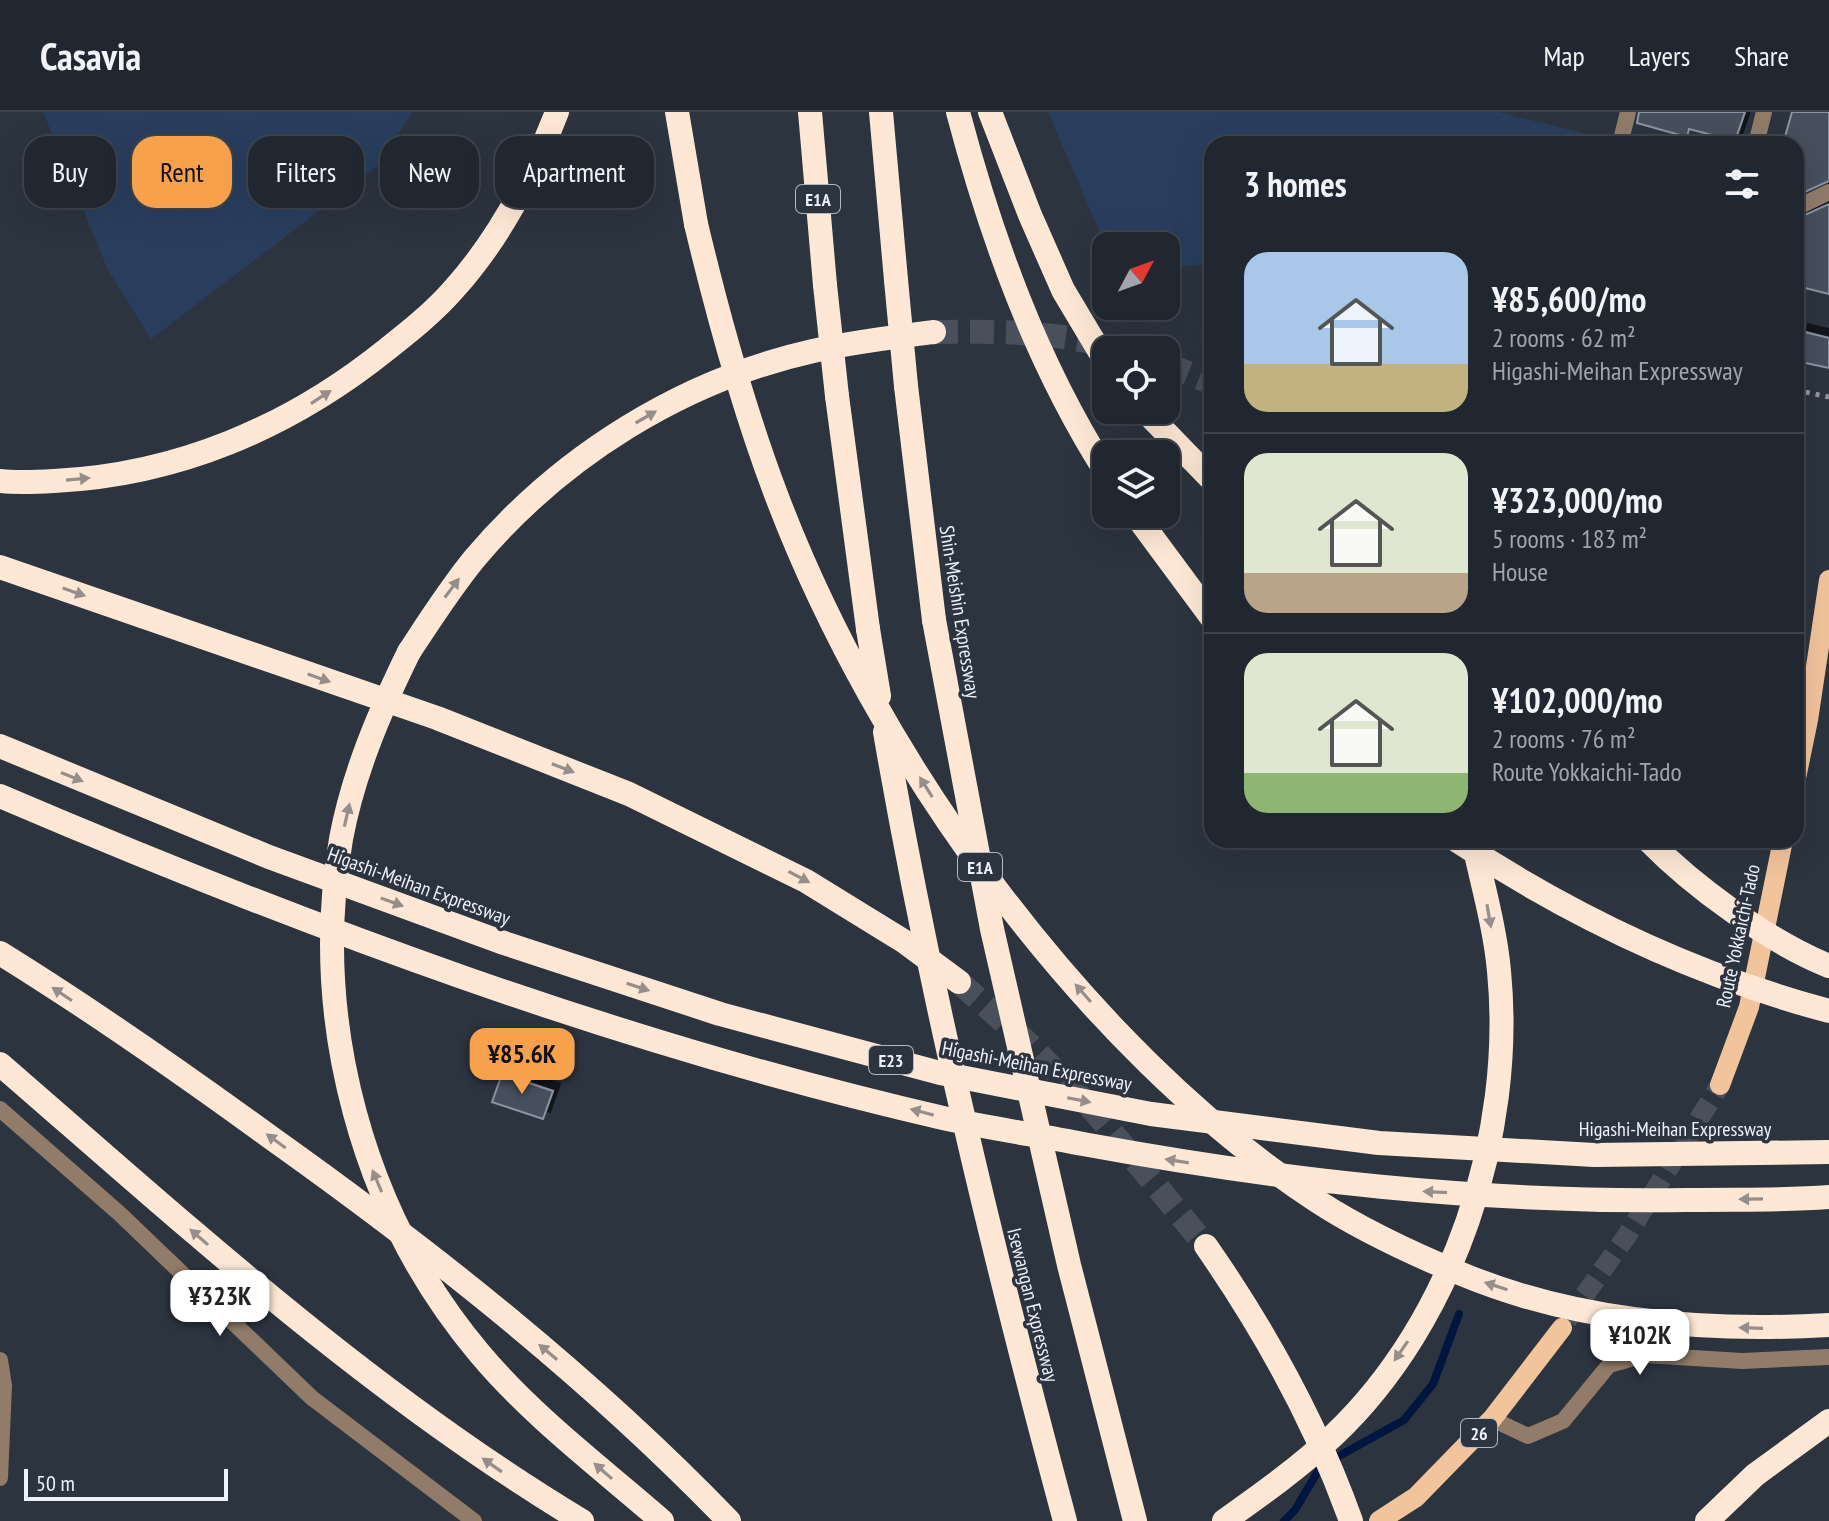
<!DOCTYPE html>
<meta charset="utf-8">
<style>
:root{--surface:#212730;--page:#292f38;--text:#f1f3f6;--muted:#a2a5ab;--line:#3e444c;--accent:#f7a14a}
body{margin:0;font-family:"PT Sans Narrow",sans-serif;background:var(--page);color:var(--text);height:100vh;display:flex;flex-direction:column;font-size:30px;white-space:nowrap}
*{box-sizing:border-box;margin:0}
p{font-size:26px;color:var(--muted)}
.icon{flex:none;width:44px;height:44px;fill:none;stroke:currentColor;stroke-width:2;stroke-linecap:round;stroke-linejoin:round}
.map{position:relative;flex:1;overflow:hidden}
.drawer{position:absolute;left:1204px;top:24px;width:600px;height:712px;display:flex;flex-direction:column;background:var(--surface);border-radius:24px;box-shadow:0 8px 32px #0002,0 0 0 2px var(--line)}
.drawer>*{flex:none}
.top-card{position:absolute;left:24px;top:24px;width:760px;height:72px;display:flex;gap:16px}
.needle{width:52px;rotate:49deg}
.tools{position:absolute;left:1092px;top:120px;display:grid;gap:16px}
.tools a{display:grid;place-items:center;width:88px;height:88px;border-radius:16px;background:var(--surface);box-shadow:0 8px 32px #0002,0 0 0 2px var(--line);font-size:40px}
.scale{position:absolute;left:24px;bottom:20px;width:204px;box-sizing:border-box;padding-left:8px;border:4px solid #ecf1fa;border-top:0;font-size:22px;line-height:28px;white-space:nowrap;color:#ecf1fa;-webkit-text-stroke:6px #2c3440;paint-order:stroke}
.price{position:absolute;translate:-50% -68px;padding:0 18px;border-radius:16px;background:#fff;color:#222;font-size:26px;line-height:52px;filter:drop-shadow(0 2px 4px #0008)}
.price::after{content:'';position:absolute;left:50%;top:48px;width:24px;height:18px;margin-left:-12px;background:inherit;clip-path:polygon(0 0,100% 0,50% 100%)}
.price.on{background:var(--accent);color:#111}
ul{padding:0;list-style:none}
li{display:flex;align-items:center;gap:24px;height:200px;padding:0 40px}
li+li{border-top:2px solid var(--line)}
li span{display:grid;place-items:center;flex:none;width:224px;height:160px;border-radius:24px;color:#555}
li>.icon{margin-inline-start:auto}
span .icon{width:96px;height:96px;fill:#fffc;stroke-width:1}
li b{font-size:34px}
h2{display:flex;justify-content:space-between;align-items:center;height:96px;padding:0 40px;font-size:34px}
.chip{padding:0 28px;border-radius:24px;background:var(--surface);box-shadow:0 8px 32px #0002,0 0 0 2px var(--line);font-size:28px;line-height:72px}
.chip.on{background:var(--accent);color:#111}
header{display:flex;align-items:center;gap:48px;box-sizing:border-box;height:112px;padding:0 40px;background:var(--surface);border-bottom:2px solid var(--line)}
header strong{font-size:38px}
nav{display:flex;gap:44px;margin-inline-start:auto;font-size:28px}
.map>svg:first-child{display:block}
.green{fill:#293e5f}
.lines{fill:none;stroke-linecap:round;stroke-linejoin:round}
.stream{stroke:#001540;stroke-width:8}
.building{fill:#47505d;stroke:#8a94a2;stroke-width:2;filter:url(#shadow)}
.primary-tunnel{stroke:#49505c;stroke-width:20;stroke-dasharray:20 10;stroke-linecap:butt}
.motorway-tunnel{stroke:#49505c;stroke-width:24;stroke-dasharray:24 12;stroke-linecap:butt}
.path{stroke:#9096a1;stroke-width:5;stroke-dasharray:4 6;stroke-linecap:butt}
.minor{stroke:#927c69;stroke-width:16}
.primary{stroke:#f2c49c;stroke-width:20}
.motorway{stroke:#fee8d5;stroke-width:24}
.motorway-bridge{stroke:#fee8d5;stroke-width:24}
.oneway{fill:#958e8a}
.labels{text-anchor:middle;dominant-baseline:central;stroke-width:7;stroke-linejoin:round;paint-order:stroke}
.shield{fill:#2c3440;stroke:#b2b8c2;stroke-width:2}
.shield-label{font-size:18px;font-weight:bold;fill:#ecf1fa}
.street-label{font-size:20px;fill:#ecf1fa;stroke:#2c3440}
</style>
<header>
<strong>Casavia</strong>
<nav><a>Map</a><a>Layers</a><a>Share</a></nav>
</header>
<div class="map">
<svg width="1829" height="1409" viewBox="0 0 1829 1409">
<defs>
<filter id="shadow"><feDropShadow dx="7" dy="-7" stdDeviation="0" flood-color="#0009"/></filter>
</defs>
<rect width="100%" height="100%" fill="#2c3440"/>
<path class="green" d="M43,0H412L378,54L151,227L108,158Z
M1048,0H1498L1607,27L1606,32H1212V152L1166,156V134H1106Z"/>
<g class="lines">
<path class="stream" d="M1284,1409L1295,1398L1321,1354L1404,1308L1433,1272L1459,1202"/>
</g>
<path class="building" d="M1639,0H1745L1735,29L1689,17L1687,25L1637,11Z
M1792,0H1829V69L1796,84V32H1783Z
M1829,92V182L1801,175L1804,164L1796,163V107Z
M1801,219L1829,226V256L1796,249Z
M502,962L553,979L543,1007L492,990Z"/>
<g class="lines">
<path class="primary-tunnel" d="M1567,1208L1628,1122L1720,973"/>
<path class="motorway-tunnel" d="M934,220C997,219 1061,219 1122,238
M1166,252L1212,271
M959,870L1030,933L1096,1001L1206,1134"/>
<path class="path" d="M1796,278L1829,285"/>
<path class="minor" d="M1620,32L1628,0
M1756,32L1764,0
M1796,96L1829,80
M0,997L120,1102L312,1286L474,1409
M0,1248L4,1274L0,1366
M1492,1307L1528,1324L1563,1309L1609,1253L1645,1243L1742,1249L1829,1245"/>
<path class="primary" d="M1796,666L1808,608L1829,468
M1720,973L1749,895L1783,728
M1379,1409L1416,1385L1492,1307L1562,1216"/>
<path class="motorway" d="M677,0L696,112
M810,0L825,173
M881,0L896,168
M958,0C991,125 1036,250 1106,360
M990,0L1030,103L1063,178L1106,250
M906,274L934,508
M837,284L868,517
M1144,298L1212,368
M0,369C18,371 36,370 54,369C178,363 290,315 386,238C410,219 434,200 454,177C500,126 532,64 557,0
M1135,402L1212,506
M0,455L437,606L629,682L806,769L905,830L959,870
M409,540C430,508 451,475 475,446C561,344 683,268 813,239C853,230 894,225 934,220
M0,634L269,745L501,830L720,902L940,961L1151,1002L1379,1031L1594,1043L1829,1040
M0,684C304,814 621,932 943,1006C989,1016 1036,1023 1083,1032C1284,1069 1482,1091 1687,1088C1734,1087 1782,1089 1829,1085
M0,841C92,898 182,961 270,1025C433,1141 590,1265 729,1409
M0,952C187,1114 369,1281 582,1409
M1206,1134C1265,1219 1316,1311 1351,1409
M1707,1409L1755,1363L1829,1309"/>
<path class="motorway-bridge" d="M696,112C718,204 743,296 777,385C876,646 1083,935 1317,1089C1363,1119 1413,1142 1464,1163C1578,1210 1707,1220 1829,1213
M896,168L906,274
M825,173L837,284
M934,508L992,817L1069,1153L1135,1409
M868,517L879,584
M409,540C380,599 353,662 341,727C310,908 362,1102 480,1242C533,1305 600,1355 662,1409
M885,620C931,886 995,1149 1065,1409
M1456,728C1571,804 1695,863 1829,899
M1648,728C1693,774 1769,830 1829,854
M1224,1409C1262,1382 1300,1355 1334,1323C1454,1209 1515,1022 1499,859C1495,815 1482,771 1473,728"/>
</g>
<defs><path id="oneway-solid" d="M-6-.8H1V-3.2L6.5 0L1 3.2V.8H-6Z" transform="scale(2)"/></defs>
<g class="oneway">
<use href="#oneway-solid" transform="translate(321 285) rotate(-33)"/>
<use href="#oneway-solid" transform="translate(646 305) rotate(-30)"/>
<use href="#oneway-solid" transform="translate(78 367) rotate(-5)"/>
<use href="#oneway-solid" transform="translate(452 476) rotate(-53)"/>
<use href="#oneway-solid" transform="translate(74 480) rotate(19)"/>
<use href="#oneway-solid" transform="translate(319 566) rotate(19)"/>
<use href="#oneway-solid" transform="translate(563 656) rotate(21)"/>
<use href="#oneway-solid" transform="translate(72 665) rotate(22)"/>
<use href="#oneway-solid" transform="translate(926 675) rotate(-122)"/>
<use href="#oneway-solid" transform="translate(347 703) rotate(-77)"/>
<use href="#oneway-solid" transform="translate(799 765) rotate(28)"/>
<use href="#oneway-solid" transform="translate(392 790) rotate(20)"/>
<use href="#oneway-solid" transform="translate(1489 804) rotate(80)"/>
<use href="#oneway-solid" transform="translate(638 875) rotate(18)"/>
<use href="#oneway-solid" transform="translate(1083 881) rotate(-131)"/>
<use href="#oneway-solid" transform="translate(62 882) rotate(-146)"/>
<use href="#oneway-solid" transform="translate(1079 988) rotate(11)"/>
<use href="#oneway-solid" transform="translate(922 1000) rotate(-165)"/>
<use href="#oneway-solid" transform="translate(276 1029) rotate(-144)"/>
<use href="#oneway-solid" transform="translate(1177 1049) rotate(-171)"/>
<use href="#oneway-solid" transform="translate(377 1069) rotate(-113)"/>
<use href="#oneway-solid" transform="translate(1435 1080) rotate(-177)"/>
<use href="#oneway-solid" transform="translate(1751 1087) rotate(179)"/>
<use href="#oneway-solid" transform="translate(199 1125) rotate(-139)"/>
<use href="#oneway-solid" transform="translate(1496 1174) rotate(-162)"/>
<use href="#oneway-solid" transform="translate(1751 1216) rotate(-178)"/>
<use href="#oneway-solid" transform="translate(1401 1239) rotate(125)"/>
<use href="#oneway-solid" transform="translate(548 1240) rotate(-140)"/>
<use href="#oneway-solid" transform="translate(492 1353) rotate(-145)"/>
<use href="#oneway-solid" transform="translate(603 1359) rotate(-139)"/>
</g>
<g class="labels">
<g class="shield">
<rect x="796" y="73" width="44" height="28" rx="6"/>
<rect x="958" y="741" width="44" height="28" rx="6"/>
<rect x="869" y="934" width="44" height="28" rx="6"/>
<rect x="1461" y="1307" width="36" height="28" rx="6"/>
</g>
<g class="shield-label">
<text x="818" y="87">E1A</text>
<text x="980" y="755">E1A</text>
<text x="891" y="948">E23</text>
<text x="1479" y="1321">26</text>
</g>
<g class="street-label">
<text transform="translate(960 500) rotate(81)">Shin-Meishin Expressway</text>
<text transform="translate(419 774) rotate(20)">Higashi-Meihan Expressway</text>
<text transform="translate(1738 824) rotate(-78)">Route Yokkaichi-Tado</text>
<text transform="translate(1037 954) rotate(11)">Higashi-Meihan Expressway</text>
<text x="1675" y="1017">Higashi-Meihan Expressway</text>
<text transform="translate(1033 1193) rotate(76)">Isewangan Expressway</text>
</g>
</g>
</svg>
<div class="tools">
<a><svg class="needle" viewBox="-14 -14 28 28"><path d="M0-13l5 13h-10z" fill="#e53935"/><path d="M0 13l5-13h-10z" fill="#a2a5ab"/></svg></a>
<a><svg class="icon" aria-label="locate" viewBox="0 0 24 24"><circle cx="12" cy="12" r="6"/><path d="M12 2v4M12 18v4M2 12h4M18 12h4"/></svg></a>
<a><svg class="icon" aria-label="layers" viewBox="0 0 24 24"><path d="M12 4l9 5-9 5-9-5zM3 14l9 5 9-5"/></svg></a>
</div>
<div class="scale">50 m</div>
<b class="price on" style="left:522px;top:984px">¥85.6K</b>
<b class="price" style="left:220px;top:1226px">¥323K</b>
<b class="price" style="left:1640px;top:1265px">¥102K</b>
<div class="top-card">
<a class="chip">Buy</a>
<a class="chip on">Rent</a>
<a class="chip">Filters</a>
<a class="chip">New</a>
<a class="chip">Apartment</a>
</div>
<section class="drawer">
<h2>3 homes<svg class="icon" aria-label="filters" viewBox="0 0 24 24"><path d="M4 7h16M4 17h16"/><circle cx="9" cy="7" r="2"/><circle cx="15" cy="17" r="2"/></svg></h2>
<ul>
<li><span style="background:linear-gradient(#a9c7e8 70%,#c2b280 0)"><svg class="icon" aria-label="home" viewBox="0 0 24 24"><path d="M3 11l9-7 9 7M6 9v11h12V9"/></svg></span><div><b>¥85,600/mo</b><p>2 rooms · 62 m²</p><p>Higashi-Meihan Expressway</p></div></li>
<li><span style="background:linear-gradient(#dfe7d0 75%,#b9a48a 0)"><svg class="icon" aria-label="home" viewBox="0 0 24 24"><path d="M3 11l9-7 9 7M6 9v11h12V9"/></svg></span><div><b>¥323,000/mo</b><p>5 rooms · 183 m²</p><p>House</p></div></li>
<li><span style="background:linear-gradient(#dfe7d0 75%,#8fb573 0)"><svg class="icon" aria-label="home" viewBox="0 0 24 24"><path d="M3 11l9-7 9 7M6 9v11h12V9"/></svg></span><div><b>¥102,000/mo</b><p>2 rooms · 76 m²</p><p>Route Yokkaichi-Tado</p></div></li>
</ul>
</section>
</div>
